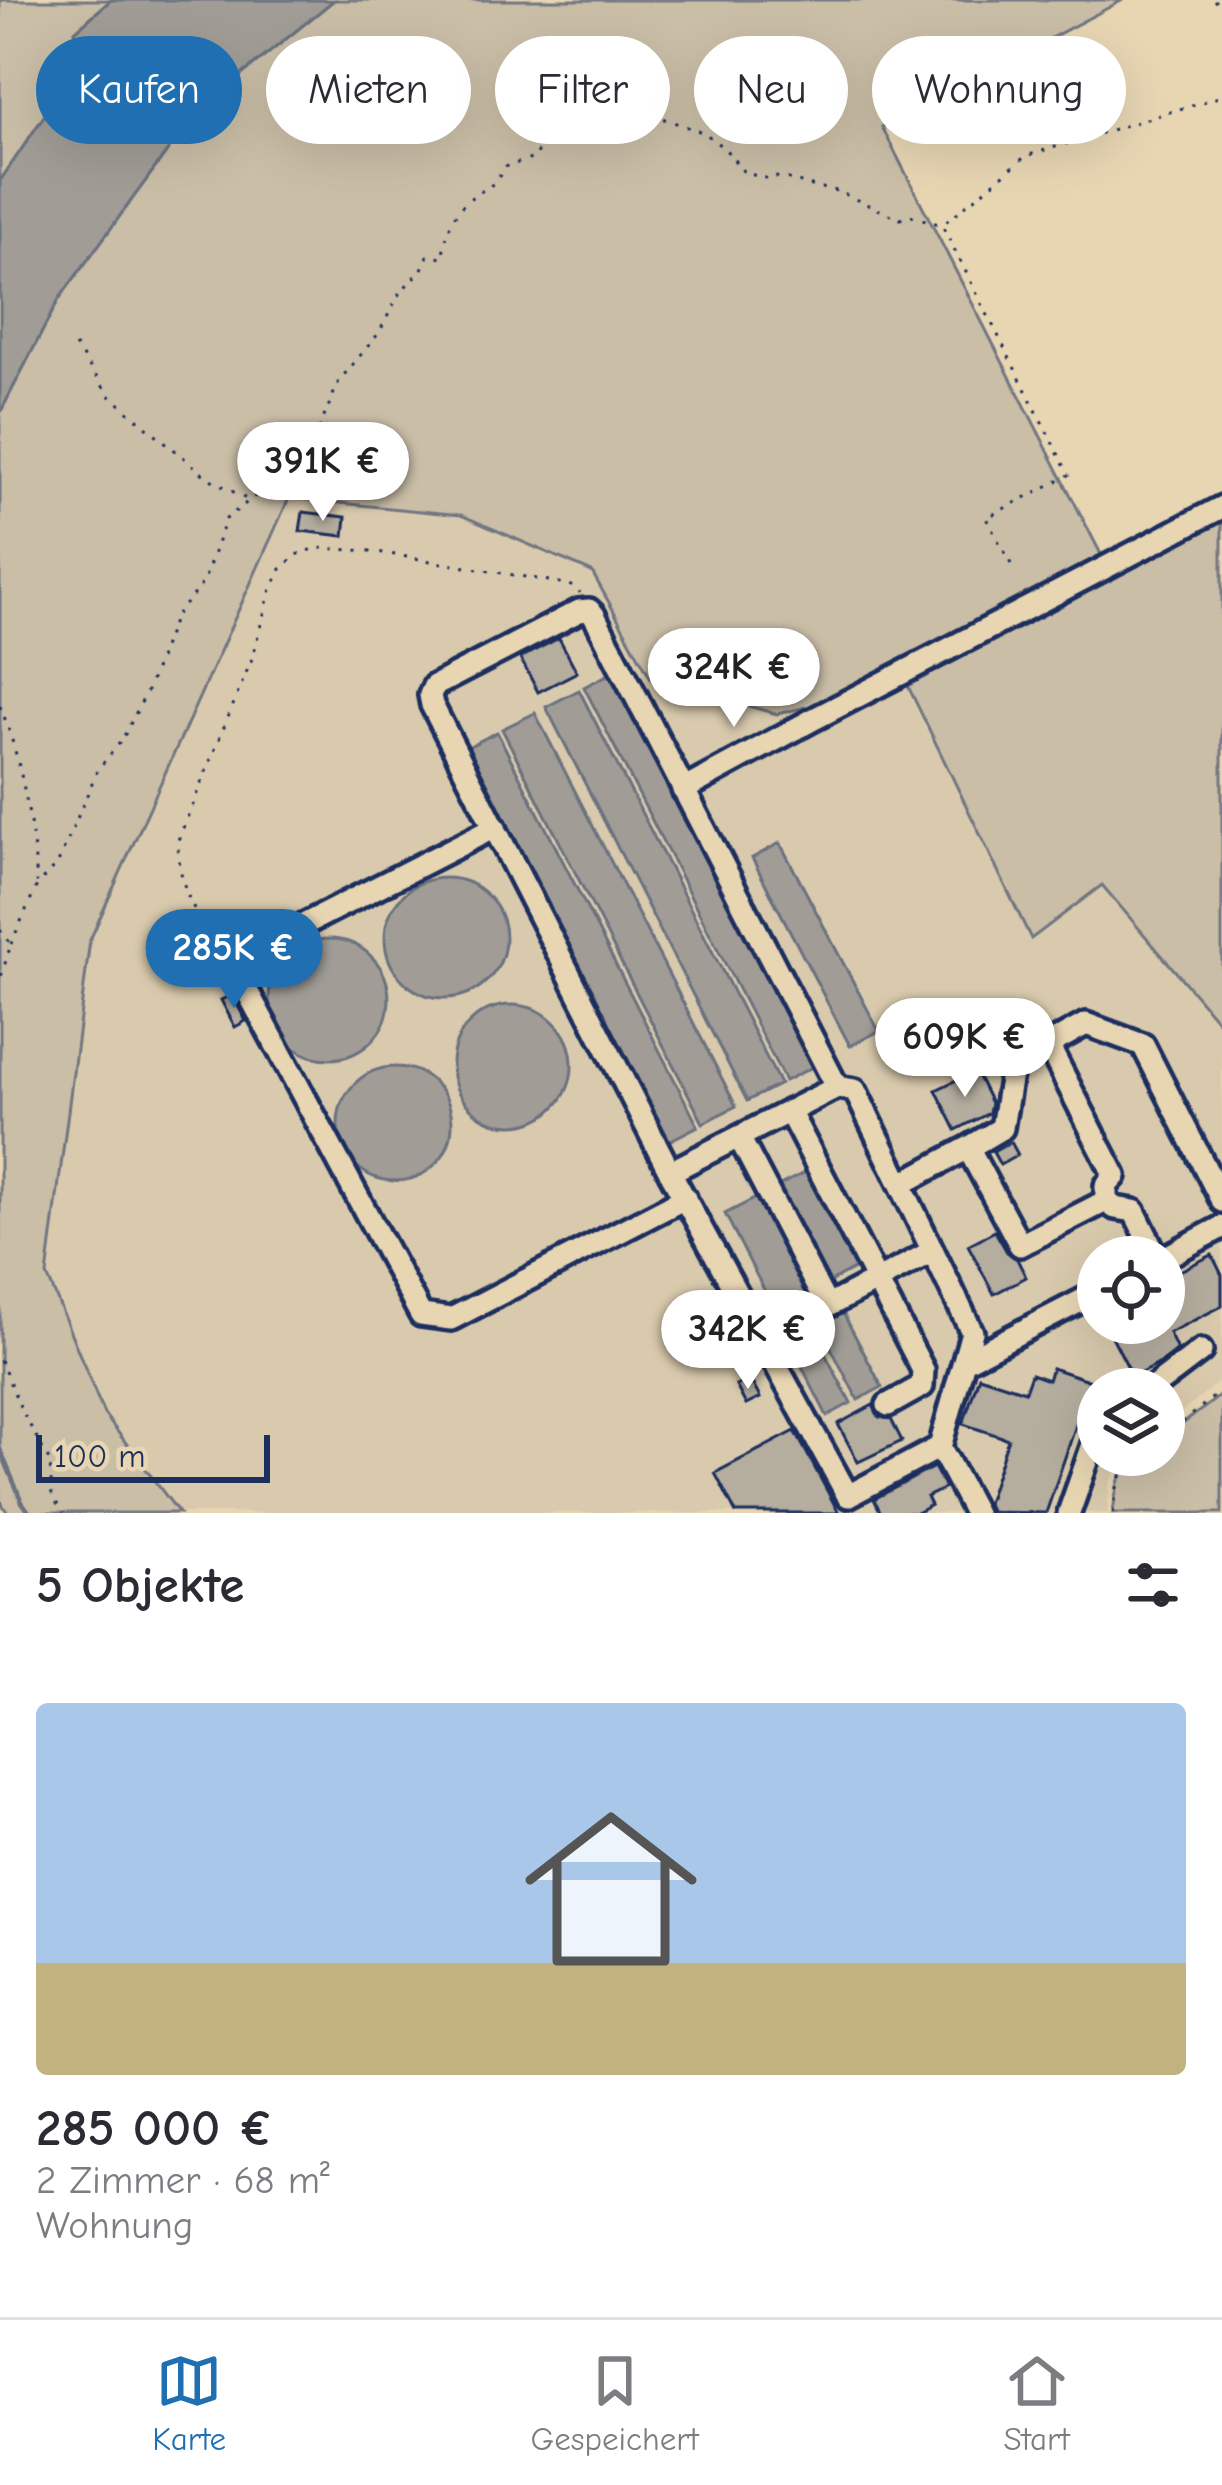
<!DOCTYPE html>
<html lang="de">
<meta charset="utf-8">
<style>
:root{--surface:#fff;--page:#f2f2f3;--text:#2b2b33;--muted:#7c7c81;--line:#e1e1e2;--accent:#1f6fb2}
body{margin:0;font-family:"Comic Neue",sans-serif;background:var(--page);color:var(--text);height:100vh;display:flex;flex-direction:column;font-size:45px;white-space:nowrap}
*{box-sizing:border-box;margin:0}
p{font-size:39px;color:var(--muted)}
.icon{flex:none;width:66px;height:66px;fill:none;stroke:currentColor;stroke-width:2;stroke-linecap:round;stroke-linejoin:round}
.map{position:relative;height:1513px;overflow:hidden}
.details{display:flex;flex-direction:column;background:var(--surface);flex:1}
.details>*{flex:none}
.guide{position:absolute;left:36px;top:36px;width:1152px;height:108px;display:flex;gap:24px}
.buttons{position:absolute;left:1077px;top:1236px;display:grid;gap:24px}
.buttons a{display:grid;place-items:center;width:108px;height:108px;border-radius:50%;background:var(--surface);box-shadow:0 12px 48px #0002;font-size:60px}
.scale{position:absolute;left:36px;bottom:30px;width:234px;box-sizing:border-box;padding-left:12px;border:6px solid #1b2f5e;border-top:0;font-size:33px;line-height:42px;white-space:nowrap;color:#1b2f5e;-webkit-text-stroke:9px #e8d6b3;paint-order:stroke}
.price{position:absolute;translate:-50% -102px;padding:0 27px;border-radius:42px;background:#fff;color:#222;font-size:39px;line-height:78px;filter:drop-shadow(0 3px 6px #0008)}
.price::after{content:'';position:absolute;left:50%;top:72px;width:36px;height:27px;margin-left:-18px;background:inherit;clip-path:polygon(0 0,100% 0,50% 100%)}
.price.on{background:var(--accent);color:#fff}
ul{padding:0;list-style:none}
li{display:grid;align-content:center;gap:24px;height:636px;padding:0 36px}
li+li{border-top:3px solid var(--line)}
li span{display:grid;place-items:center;height:372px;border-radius:12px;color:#555}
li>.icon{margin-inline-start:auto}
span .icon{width:216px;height:216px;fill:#fffc;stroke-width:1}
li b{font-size:51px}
h2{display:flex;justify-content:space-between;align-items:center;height:144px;padding:0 36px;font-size:51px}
.pill{padding:0 42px;border-radius:54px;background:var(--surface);box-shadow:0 12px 48px #0002;font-size:42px;line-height:108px}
.pill.on{background:var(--accent);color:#fff}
.tab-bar{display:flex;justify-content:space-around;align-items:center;height:168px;border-top:3px solid var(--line);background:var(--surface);font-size:33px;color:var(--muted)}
.tab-bar a{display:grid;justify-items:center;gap:6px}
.tab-bar .on{color:var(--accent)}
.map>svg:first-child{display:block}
.built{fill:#d9caad;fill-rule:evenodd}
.green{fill:#cabea7;stroke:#727682;stroke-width:3}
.water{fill:#a19d96;stroke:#6b7180;stroke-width:3}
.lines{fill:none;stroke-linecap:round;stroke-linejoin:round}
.stream{stroke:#6b7180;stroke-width:4.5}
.building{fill:#b5ad9e;stroke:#1b2f5e;stroke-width:3}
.minor-casing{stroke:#1b2f5e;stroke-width:30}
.path{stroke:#1b2f5e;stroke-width:3;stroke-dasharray:3 9;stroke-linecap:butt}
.minor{stroke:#e8d6b3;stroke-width:21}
</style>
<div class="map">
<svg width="1222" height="1513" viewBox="0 0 1222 1513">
<rect width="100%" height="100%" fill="#e8d6b3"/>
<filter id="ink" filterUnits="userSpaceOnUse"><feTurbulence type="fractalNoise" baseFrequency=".00833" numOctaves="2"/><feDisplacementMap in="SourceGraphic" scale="24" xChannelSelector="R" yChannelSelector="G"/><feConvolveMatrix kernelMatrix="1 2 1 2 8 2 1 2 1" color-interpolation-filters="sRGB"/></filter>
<g filter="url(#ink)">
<path class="built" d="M289,497L461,515L592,572L652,680L806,707L819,731L904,684L1031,938L1102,884L1222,1026V1379L1164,1427V1389H1098V1455H1131L1121,1464L1110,1482L1107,1513H179L104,1414L47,1275L90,940ZM1098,1257H1164V1323H1098Z"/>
<path class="green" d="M0,0H111L75,31L74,72L0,181Z
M334,0H1123L882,127L1106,564L1222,510V1026L1102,885L1031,939L905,680L812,720L806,707L777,714L652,680L592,572L461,515L289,498L90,940L47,1275L104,1414L179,1513H8L0,1501V413L59,299L196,112Z
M1222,1394V1513H1113C1118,1475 1120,1455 1164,1455V1438Z"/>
<path class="water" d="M111,0H334L196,112L59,299L0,413V181L74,72L75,31Z
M617,670L818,1064L785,1081L584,687Z
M579,690L780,1084L747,1101L546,707Z
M535,713L736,1106L703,1123L502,729Z
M497,732L698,1126L665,1143L464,749Z
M780,843L879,1031L850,1046L752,858Z
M385 938a60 60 0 1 1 120 0a60 60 0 1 1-120 0Z
M269 999a60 60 0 1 1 120 0a60 60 0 1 1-120 0Z
M452 1065a60 60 0 1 1 120 0a60 60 0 1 1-120 0Z
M338 1124a57 57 0 1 1 114 0a57 57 0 1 1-114 0Z
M814,1168L863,1264L824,1285L774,1188Z
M764,1194L814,1290L775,1311L725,1214Z
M843,1313L882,1387L858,1400L819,1325Z
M812,1329L851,1403L827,1416L789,1341Z"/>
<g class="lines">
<path class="stream" d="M0,1449L22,1502L30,1513"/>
</g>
<path class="building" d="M303,512L346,517L344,536L300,531Z
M559,638L577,672L538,692L520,658Z
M232,995L246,1021L235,1027L221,1000Z
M975,1071L991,1103L989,1113L956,1130L936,1090Z
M1011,1142L1018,1155L1000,1165L993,1152Z
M995,1231L1007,1252L1017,1259L1026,1277L994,1294L968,1245Z
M1212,1255L1222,1275V1306L1169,1333L1177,1350L1162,1362L1133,1377L1105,1323H1164V1279Z
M1052,1368L1091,1381L1046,1513L990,1512L987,1503L1008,1439L963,1424L979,1376L1025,1391L1031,1374L1048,1380Z
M750,1379L760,1398L746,1405L736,1386Z
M873,1405L879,1417L891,1419L902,1441L858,1462L838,1424Z
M795,1431L839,1513H736L715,1473Z
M934,1467L945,1488L927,1497L931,1505L916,1513H881L874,1499Z"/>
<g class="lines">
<defs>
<path id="minor" d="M683,790L812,720L1222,507
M495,827L262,946L245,966V987L421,1315L451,1319L685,1198
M837,1087L594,615L589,610L579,611L434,686L430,695L432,705L670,1172L848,1496L940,1447
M789,1111L923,1370L922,1386L888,1405
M739,1137L827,1306
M968,1148L1002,1128L1013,1062L1035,1049L1048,1045
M670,1172L837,1087L855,1090L972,1332L940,1447L975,1513
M901,1184L968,1148L1020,1245L1106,1201
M1157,1257L1134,1211L1115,1208L1106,1201V1186L1115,1176L1048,1045L1086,1024L1143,1045L1222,1201
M1164,1258L1222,1227
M763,1340L933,1251
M965,1361L1098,1292
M1151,1389L1201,1351
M1069,1513L1098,1430"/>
</defs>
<use href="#minor" class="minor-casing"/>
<path class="path" d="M1214,0L1222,9
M75,346L109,395L207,477L246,499
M1011,564L986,518L1069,475L942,225L1026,156L1222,96
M0,706C21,757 33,828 37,883
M0,930L11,944L0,980
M11,944L37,885L58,863L98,769L122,740L147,691L175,616L203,583L226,519L279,477L291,460L317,434L339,381L379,333L400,292L421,271L428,256L442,258C446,237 450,216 467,201C483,187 494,190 504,167L535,158L539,147L566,123L621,108L647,113L705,133L726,150L743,171L761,178L783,177L807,185L837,191L900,219L912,216L942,225
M227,959C197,914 179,897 178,840L251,661L270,592L281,569L296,555L317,548L372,551L566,584L577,588L580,593
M0,1360L22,1411L50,1462L52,1497L64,1513
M1164,1437L1222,1390
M0,1501L8,1513
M1113,1513C1117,1483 1117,1474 1142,1455"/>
<use href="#minor" class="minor"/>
</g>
</g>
</svg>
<div class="buttons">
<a><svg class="icon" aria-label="locate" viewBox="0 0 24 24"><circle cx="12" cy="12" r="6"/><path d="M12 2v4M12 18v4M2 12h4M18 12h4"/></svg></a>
<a><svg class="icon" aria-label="layers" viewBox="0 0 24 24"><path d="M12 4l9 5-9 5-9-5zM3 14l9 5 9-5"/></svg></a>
</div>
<div class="scale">100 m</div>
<b class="price" style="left:323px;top:524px">391K €</b>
<b class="price" style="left:734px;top:730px">324K €</b>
<b class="price on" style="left:234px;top:1011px">285K €</b>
<b class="price" style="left:965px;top:1100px">609K €</b>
<b class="price" style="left:748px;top:1392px">342K €</b>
<div class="guide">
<a class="pill on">Kaufen</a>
<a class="pill">Mieten</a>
<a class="pill">Filter</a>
<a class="pill">Neu</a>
<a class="pill">Wohnung</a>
</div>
</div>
<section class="details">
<h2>5 Objekte<svg class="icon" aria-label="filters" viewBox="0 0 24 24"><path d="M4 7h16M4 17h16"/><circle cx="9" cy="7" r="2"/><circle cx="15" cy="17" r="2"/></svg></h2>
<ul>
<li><span style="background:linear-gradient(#a9c7e8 70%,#c2b280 0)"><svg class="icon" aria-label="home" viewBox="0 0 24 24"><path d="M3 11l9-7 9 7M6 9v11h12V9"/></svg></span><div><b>285 000 €</b><p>2 Zimmer · 68 m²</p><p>Wohnung</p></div></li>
</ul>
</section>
<nav class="tab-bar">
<a class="on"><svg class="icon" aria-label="map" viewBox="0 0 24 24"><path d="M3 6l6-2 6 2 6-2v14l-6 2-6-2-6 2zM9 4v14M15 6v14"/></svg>Karte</a>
<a><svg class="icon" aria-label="saved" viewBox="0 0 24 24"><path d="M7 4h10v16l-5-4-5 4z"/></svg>Gespeichert</a>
<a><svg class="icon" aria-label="home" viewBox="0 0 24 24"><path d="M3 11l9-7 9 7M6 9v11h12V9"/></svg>Start</a>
</nav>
